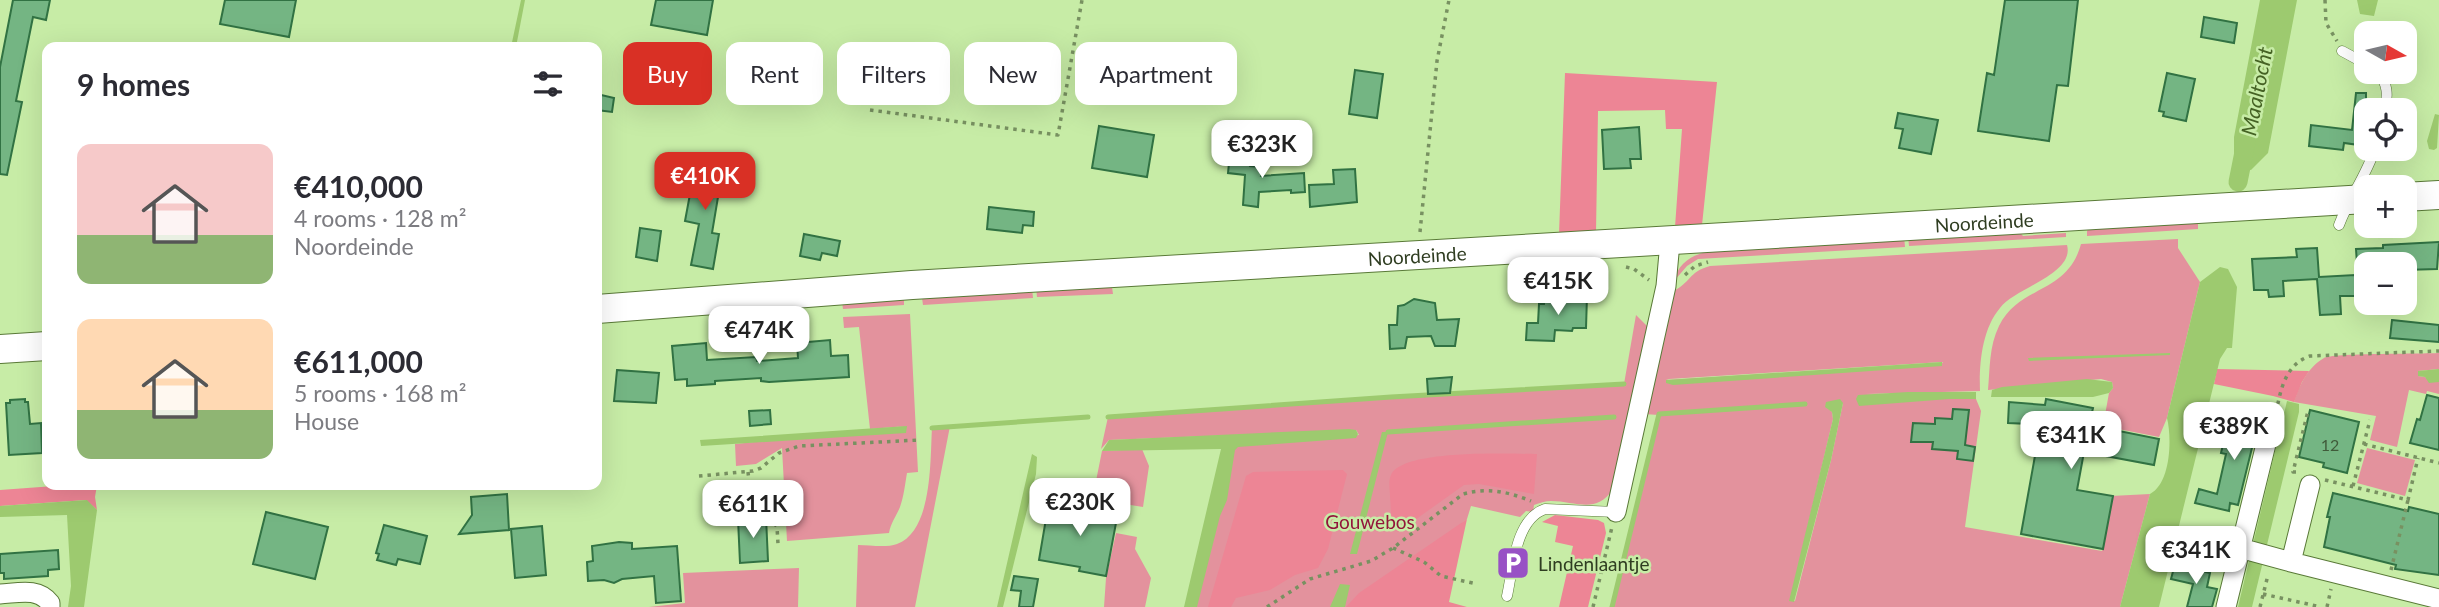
<!DOCTYPE html>
<meta charset="utf-8">
<style>
:root{--surface:#fff;--page:#f7f7f7;--text:#2b2b33;--muted:#7c7c81;--accent:#d93025}
body{margin:0;font-family:Lato,sans-serif;background:var(--page);color:var(--text);height:100vh;display:flex;flex-direction:column;font-size:26px;white-space:nowrap}
*{box-sizing:border-box;margin:0}
p{font-size:23px;color:var(--muted)}
.icon{flex:none;width:38px;height:38px;fill:none;stroke:currentColor;stroke-width:2;stroke-linecap:round;stroke-linejoin:round}
.map{position:relative;flex:1;overflow:hidden}
.drawer{position:absolute;left:42px;top:42px;width:560px;height:448px;display:flex;flex-direction:column;background:var(--surface);border-radius:14px;box-shadow:0 7px 28px #0002}
.drawer>*{flex:none}
.banner{position:absolute;left:623px;top:42px;width:665px;height:63px;display:flex;gap:14px}
.needle{width:46px;rotate:98deg}
.controls{position:absolute;left:2354px;top:21px;display:grid;gap:14px}
.controls a{display:grid;place-items:center;width:63px;height:63px;border-radius:14px;background:var(--surface);box-shadow:0 7px 28px #0002;font-size:35px}
.price{position:absolute;translate:-50% -60px;padding:0 16px;border-radius:14px;background:#fff;color:#222;font-size:23px;line-height:46px;filter:drop-shadow(0 2px 4px #0008)}
.price::after{content:'';position:absolute;left:50%;top:42px;width:21px;height:16px;margin-left:-10px;background:inherit;clip-path:polygon(0 0,100% 0,50% 100%)}
.price.current{background:var(--accent);color:#fff}
ul{padding:0;list-style:none}
li{display:flex;align-items:center;gap:21px;height:175px;padding:0 35px}
li span{display:grid;place-items:center;flex:none;width:196px;height:140px;border-radius:14px;color:#555}
li>.icon{margin-inline-start:auto}
span .icon{width:84px;height:84px;fill:#fffc;stroke-width:1}
li b{font-size:30px}
h2{display:flex;justify-content:space-between;align-items:center;height:84px;padding:0 35px;font-size:30px}
.chip{padding:0 24px;border-radius:14px;background:var(--surface);box-shadow:0 7px 28px #0002;font-size:24px;line-height:63px}
.chip.current{background:var(--accent);color:#fff}
.map>svg:first-child{display:block}
.green{fill:#e3929d;fill-rule:evenodd}
.forest{fill:#ed8595}
.water{fill:#9dca6f}
.lines{fill:none;stroke-linecap:round;stroke-linejoin:round}
.stream{stroke:#9dca6f;stroke-width:5}
.canal{stroke:#9dca6f;stroke-width:19}
.building{fill:#74b583;stroke:#317243;stroke-width:2}
.service-casing{stroke:#597937;stroke-width:11}
.minor-casing{stroke:#597937;stroke-width:21}
.secondary-casing{stroke:#597937;stroke-width:30}
.path{stroke:#789161;stroke-width:3.5;stroke-dasharray:3.5 5;stroke-linecap:butt}
.service{stroke:#fff;stroke-width:10}
.minor{stroke:#fff;stroke-width:19}
.secondary{stroke:#fff;stroke-width:28}
.labels{text-anchor:middle;dominant-baseline:central;stroke-width:5;stroke-linejoin:round;paint-order:stroke}
.number-label{font-size:16px;fill:#405b3a}
.street-label{font-size:19px;fill:#2f3d21;stroke:#c7eca6}
.park-label{font-size:19px;fill:#92153b;stroke:#c7eca6}
.poi-label{font-size:19px;fill:#2f3d21;stroke:#c7eca6;text-anchor:start}
.water-label{font-size:21px;font-style:italic;fill:#456224;stroke:#c7eca6}
</style>
<div class="map">
<svg width="2439" height="607" viewBox="0 0 2439 607">
<rect width="100%" height="100%" fill="#c7eca6"/>
<path class="green" d="M2198,223V229L2087,236V231L2092,225Z
M2017,229L2023,236L2066,233V237L1909,246L1908,236Z
M1904,236L1905,247L1698,259L1687,266L1674,281C1678,264 1690,256 1706,252Z
M2178,239V248L2200,282L2167,418L2159,437L2103,426L2109,393L2113,388L2112,382L2101,379L1988,390C1990,369 1989,346 1999,326C2020,284 2067,295 2081,244Z
M2067,245C2075,274 2015,288 2000,308C1982,329 1979,364 1980,391L1866,394L1976,399L1981,411L1965,527L2102,551L2111,496L2150,494L2120,607H1612L1659,415L1644,414L1673,291C1691,283 1688,272 1710,266ZM1942,362L1943,363L1666,380L1669,379ZM1843,403L1831,460L1795,601H1790L1833,419L1832,412L1829,408Z
M1107,282L1112,287L1113,294L1037,297L1036,287Z
M1032,288L1033,298L923,305L922,298Z
M899,295L904,300V305L843,309L842,302Z
M910,314L918,472L907,473C905,484 904,496 900,507C896,517 891,522 889,533L787,541L782,448L756,464L736,466L735,444L907,426L870,429L859,327L844,328L843,317Z
M1636,315L1653,332L1613,489C1596,515 1576,501 1551,501C1545,501 1540,503 1534,505L1533,512L1526,511L1520,517L1471,506L1467,519L1462,523L1442,607H1190L1234,443L1359,435L1356,430L1109,440L1101,449L1108,417L1391,397L1624,384Z
M2439,353V369L2418,371V376L2425,377L2430,382H2439V394L2427,391L2426,394L2409,390L2397,447L2370,440L2376,416L2294,402C2300,385 2307,368 2324,358C2331,353 2422,354 2439,353Z
M950,426L915,607H856L858,545C870,545 886,548 897,544C933,531 930,459 932,428Z
M2367,448L2415,460L2405,496L2357,483Z
M1142,449L1149,466L1143,507L1112,502V499L1093,496L1102,451Z
M1116,533L1137,537L1135,549L1151,578L1145,607H1104L1106,578Z
M799,568L798,607H649L685,603L683,573Z"/>
<path class="forest" d="M1565,73L1717,82L1702,225L1675,227L1682,129H1666L1665,110L1598,111L1596,232L1559,234Z
M2217,369L2309,371L2302,382L2294,402L2273,396L2214,384Z
M1537,454L1534,494L1479,484L1464,485L1398,532C1390,523 1391,508 1390,496C1390,490 1388,481 1391,475C1403,449 1509,454 1537,454Z
M1343,470L1347,474L1328,549L1318,568L1295,575L1270,590L1236,598L1231,607H1208L1246,476L1253,472Z
M68,485H97L95,497L97,510L86,500L0,506V490Z
M1555,515L1598,520L1604,523L1606,533L1588,607H1559L1573,546L1555,542L1558,526L1542,522Z
M1467,519L1449,602L1467,607H1346L1359,593Z"/>
<path class="water" d="M521,0H525L516,47H511Z
M2260,0H2297L2268,153L2251,170L2240,168L2234,156V137Z
M2357,0H2378L2374,16L2360,14Z
M2435,114L2439,115L2437,148L2434,150L2429,149L2427,141Z
M2220,267L2228,269L2237,287L2232,348H2227L2220,359L2159,607H2120L2150,494C2171,483 2172,438 2167,418L2200,282Z
M2170,353V355L2029,361L2028,358Z
M1942,362V366L1673,385L1666,383V380Z
M2439,369V382L2429,383L2425,377L2418,376V371Z
M2087,379L2112,382L2113,388L2109,393L2093,397H1991L1992,390L2002,387Z
M1908,392H1976V399H1949L1859,406L1856,399L1858,395Z
M1840,399L1843,403L1831,460L1794,602L1789,601L1833,419L1832,412L1825,407L1826,402Z
M2287,401L2299,404V412L2252,607H2238Z
M907,426L906,433L701,446L700,440Z
M1349,429L1356,430L1358,434L1356,438L1238,447L1235,450L1227,500L1220,516L1197,607H1184L1221,449L1102,451L1109,440Z
M1382,432H1388L1357,554H1350Z
M1032,454L1037,457L1036,474L1003,607H997Z
M87,500L97,510L84,607H68L71,586L67,515L0,517V506Z
M1340,584L1350,585L1345,607H1330Z"/>
<g class="lines">
<path class="stream" d="M1108,417L1391,397L1624,384
M932,428L1088,417
M1388,432L1614,417
M1612,607L1659,414L1805,404"/>
<path class="canal" d="M2238,182L2246,142"/>
</g>
<path class="building" d="M13,0H50L46,20L33,17L16,101L22,102L7,175L0,174V67Z
M225,0H296L289,37L220,24Z
M656,0H713L707,35L651,25Z
M2005,0H2078L2068,86L2057,85L2049,141L1978,131L1987,73L1994,75Z
M2204,17L2237,23L2234,43L2201,37Z
M791,69L821,74L817,95L787,90Z
M1355,70L1383,74L1377,118L1349,114Z
M2167,73L2195,79L2186,121L2163,116L2164,112L2159,111Z
M2356,93H2366V146L2344,143L2343,150L2309,146L2311,125L2352,130Z
M597,94L614,98L612,112L597,110Z
M1898,113L1938,120L1931,154L1899,148L1903,129L1895,128Z
M1099,126L1154,135L1147,177L1092,168Z
M1639,127L1641,159H1630L1631,168L1604,169L1602,130Z
M1230,153L1251,155L1250,166L1262,167L1261,176L1304,173L1305,192L1291,193V190L1259,192L1258,207L1243,205L1245,175L1228,173Z
M696,162L723,167L712,233L719,234L713,269L691,265L699,224L685,221Z
M1355,169L1357,202L1310,207L1309,185L1334,184L1333,170Z
M989,207L1034,212L1033,226L1023,225L1022,233L987,229Z
M640,228L661,231L657,261L636,257Z
M804,234L840,241L837,256L822,253L820,260L800,256Z
M2439,242L2437,269L2404,270V264H2357L2356,249L2383,248V245Z
M2317,248L2319,277L2355,275V296H2340L2341,314L2320,315L2317,279L2283,281L2284,296L2269,297L2268,290H2254L2252,259L2297,257L2296,249Z
M1544,294L1587,296L1586,328H1573L1572,331L1555,330L1554,341L1526,340L1527,323H1538L1539,304H1544Z
M1414,299L1435,303L1437,320L1459,319L1455,346H1435L1431,336L1407,337L1405,348L1390,349L1389,325H1397L1398,306L1404,305Z
M2392,320L2439,325V342L2390,338Z
M830,340L831,356L848,355L849,377L769,382L761,381V378L715,381V384L687,386V379L675,380L672,346L706,343L707,360L756,357L757,361L798,358L797,343Z
M617,370L659,373L656,403L614,401Z
M1452,377L1450,393L1428,394L1427,379Z
M2427,395L2439,398V450L2410,443L2417,419L2420,420Z
M25,399V402H28L30,424L41,423L42,453L9,455L6,403H10V400Z
M2046,399L2093,408L2089,425L2159,439L2154,465L2084,452L2077,490L2113,496L2103,549L2021,534L2038,439L2028,437L2030,424L2008,423L2009,402L2045,405Z
M2239,406L2261,411L2238,505L2230,503L2229,511L2195,503L2199,489L2217,494L2226,454L2221,453L2225,436L2231,437Z
M1953,409L1969,410L1965,445L1975,447L1973,461L1957,459L1958,451L1932,449L1933,442H1911L1913,423L1935,424V418L1952,419Z
M770,410L771,424L750,426L749,411Z
M2310,410L2359,422L2347,473L2323,467L2324,463L2299,457Z
M2333,493L2408,511L2409,507L2439,514V575L2395,569L2396,565L2324,547L2330,517H2327Z
M507,494L509,530L459,534L472,515L471,497Z
M1092,502L1119,507L1106,576L1079,571L1080,567L1039,560L1048,507L1090,514Z
M266,512L328,527L315,579L253,564Z
M766,517L768,561L740,563L738,519Z
M384,525L427,536L420,564L398,559L396,565L377,560L379,554L376,553Z
M542,526L546,575L515,578L511,529Z
M619,542L632,543V549L677,546L681,601L656,603L654,576L622,579L614,583L604,580L588,581L587,562L593,561L592,546Z
M58,550L59,569L48,570V576L4,579V573H0V554Z
M2175,564L2210,573L2207,587L2217,589L2212,607H2187L2193,584L2171,579Z
M1014,576L1038,579L1033,607H1019L1021,591L1011,590Z"/>
<g class="lines">
<defs>
<path id="service" d="M2342,51L2366,64
M2378,72C2388,84 2388,95 2385,110
M2339,225C2349,198 2366,176 2375,149
M1507,596C1513,569 1515,519 1545,509L1616,512"/>
<path id="minor" d="M2310,485L2291,562L2439,599
M1616,512L1666,286L1670,242
M2240,548L2291,562
M0,594C18,593 38,587 50,603V607
M2226,607L2266,444"/>
<g id="secondary">
<path d="M2404,197L2439,195"/>
<path id="s1" d="M597,309L912,285L2366,199"/>
<path d="M0,349L47,346"/>
</g>
</defs>
<use href="#service" class="service-casing"/>
<use href="#minor" class="minor-casing"/>
<use href="#secondary" class="secondary-casing"/>
<path class="path" d="M2325,0L2326,23L2337,41
M870,110L1058,135L1082,0
M1420,232L1437,61L1449,0
M1626,267L1634,269L1649,280
M1685,275L1695,266L1708,262
M2273,429C2279,402 2280,366 2310,356L2439,351
M2364,444L2439,463
M748,472L750,490L777,527L778,544
M2296,472H2293L2308,411
M699,476L753,471L761,468L779,453L799,446L920,440
M2325,480L2408,500L2418,458
M2353,486L2370,420
M1393,548L1424,562L1441,576L1477,584
M2391,570L2408,500
M2263,594L2321,607
M1267,607L1310,579L1371,561L1393,548L1463,494C1487,487 1509,492 1531,501
M1593,607L1612,527
M2260,607L2268,575
M2327,607L2331,589"/>
<use href="#service" class="service"/>
<use href="#minor" class="minor"/>
<use href="#secondary" class="secondary"/>
</g>
<defs>
<symbol id="parking-square" viewBox="-11 -11 22 22"><rect x="-9" y="-9" width="18" height="18" rx="4" fill="#9851c5" stroke="#c7eca6"/><path d="M-3.5-5.5H1a3.5 3.5 0 0 1 0 7H-1V5.5H-3.5ZM-1-3.4V-.6H.8a1.4 1.4 0 0 0 0-2.8Z" fill="#fff"/></symbol>
</defs>
<g fill-rule="evenodd">
<use href="#parking-square" x="1494" y="544" width="38" height="38"/>
</g>
<g class="labels">
<g class="number-label">
<text x="2330" y="444">12</text>
</g>
<g class="street-label">
<text stroke="none"><textPath href="#s1" startOffset="1390">Noordeinde</textPath></text>
<text stroke="none"><textPath href="#s1" startOffset="822">Noordeinde</textPath></text>
</g>
<g class="park-label">
<text x="1370" y="521">Gouwebos</text>
</g>
<g class="poi-label">
<text x="1538" y="563">Lindenlaantje</text>
</g>
<g class="water-label">
<text transform="translate(2256 91) rotate(-79)">Maaltocht</text>
</g>
</g>
</svg>
<div class="controls">
<a><svg class="needle" viewBox="-14 -14 28 28"><path d="M0-13l5 13h-10z" fill="#e53935"/><path d="M0 13l5-13h-10z" fill="#7c7c81"/></svg></a>
<a><svg class="icon" aria-label="locate" viewBox="0 0 24 24"><circle cx="12" cy="12" r="6"/><path d="M12 2v4M12 18v4M2 12h4M18 12h4"/></svg></a>
<a>+</a>
<a>−</a>
</div>
<b class="price" style="left:1262px;top:180px">€323K</b>
<b class="price current" style="left:705px;top:212px">€410K</b>
<b class="price" style="left:1558px;top:317px">€415K</b>
<b class="price" style="left:759px;top:366px">€474K</b>
<b class="price" style="left:2234px;top:462px">€389K</b>
<b class="price" style="left:2071px;top:471px">€341K</b>
<b class="price" style="left:1080px;top:538px">€230K</b>
<b class="price" style="left:753px;top:540px">€611K</b>
<b class="price" style="left:2196px;top:586px">€341K</b>
<div class="banner">
<a class="chip current">Buy</a>
<a class="chip">Rent</a>
<a class="chip">Filters</a>
<a class="chip">New</a>
<a class="chip">Apartment</a>
</div>
<section class="drawer">
<h2>9 homes<svg class="icon" aria-label="filters" viewBox="0 0 24 24"><path d="M4 7h16M4 17h16"/><circle cx="9" cy="7" r="2"/><circle cx="15" cy="17" r="2"/></svg></h2>
<ul>
<li><span style="background:linear-gradient(#f6c9c9 65%,#8fb573 0)"><svg class="icon" aria-label="home" viewBox="0 0 24 24"><path d="M3 11l9-7 9 7M6 9v11h12V9"/></svg></span><div><b>€410,000</b><p>4 rooms · 128 m²</p><p>Noordeinde</p></div></li>
<li><span style="background:linear-gradient(#ffd9b3 65%,#8fb573 0)"><svg class="icon" aria-label="home" viewBox="0 0 24 24"><path d="M3 11l9-7 9 7M6 9v11h12V9"/></svg></span><div><b>€611,000</b><p>5 rooms · 168 m²</p><p>House</p></div></li>
</ul>
</section>
</div>
